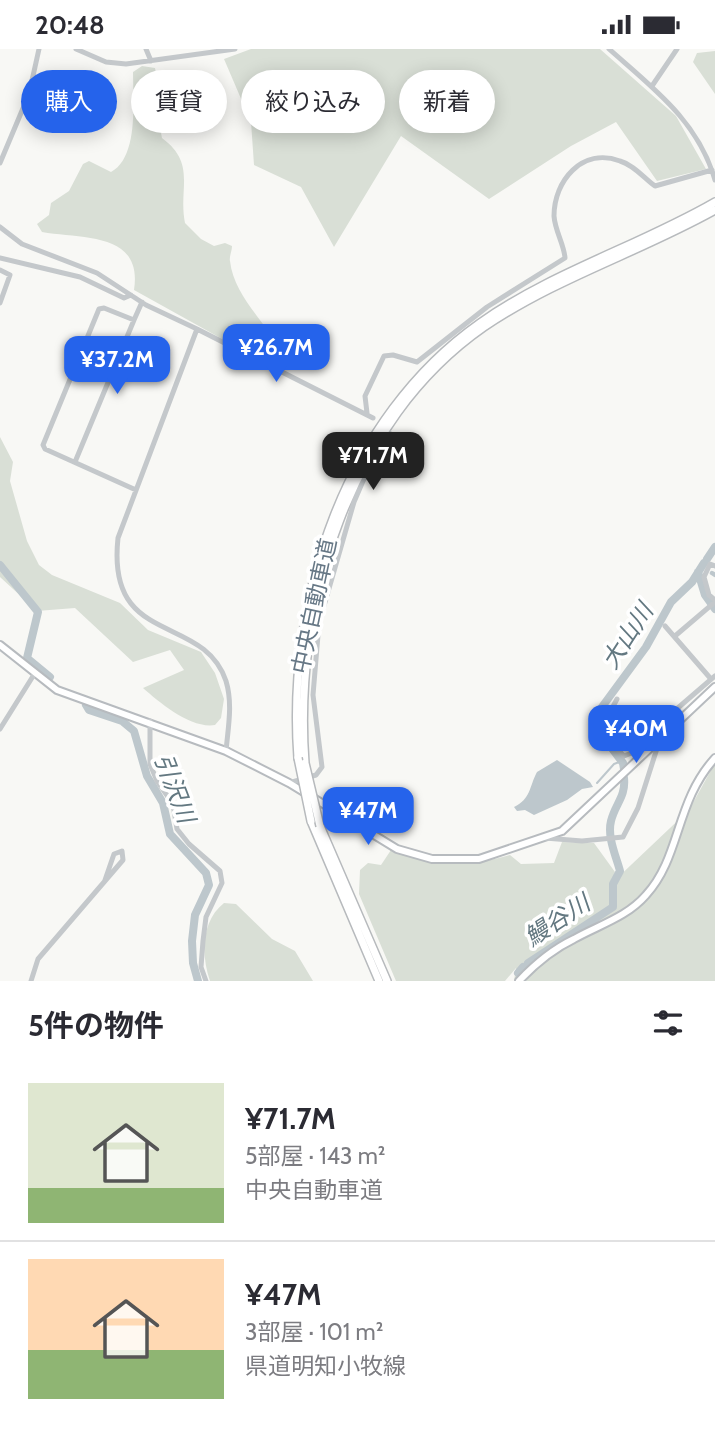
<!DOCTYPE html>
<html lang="ja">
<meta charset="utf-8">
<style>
:root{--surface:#fff;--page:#f7f7f7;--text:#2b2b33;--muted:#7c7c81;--line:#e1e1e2;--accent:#2563eb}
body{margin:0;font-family:Cabin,"Noto Sans JP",sans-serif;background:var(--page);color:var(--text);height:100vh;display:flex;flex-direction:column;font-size:26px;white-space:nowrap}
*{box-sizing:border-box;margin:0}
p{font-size:23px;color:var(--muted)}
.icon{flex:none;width:38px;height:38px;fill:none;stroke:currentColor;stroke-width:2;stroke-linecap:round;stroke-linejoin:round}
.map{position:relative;height:932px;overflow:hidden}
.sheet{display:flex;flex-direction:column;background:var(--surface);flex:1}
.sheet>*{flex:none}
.guide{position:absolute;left:21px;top:21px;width:674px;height:63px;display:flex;gap:14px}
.price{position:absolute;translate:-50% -60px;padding:0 16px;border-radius:14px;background:var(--accent);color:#fff;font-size:23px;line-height:46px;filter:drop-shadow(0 2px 4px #0008)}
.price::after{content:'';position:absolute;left:50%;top:42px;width:21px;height:16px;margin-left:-10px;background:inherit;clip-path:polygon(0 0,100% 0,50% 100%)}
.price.current{background:#222;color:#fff}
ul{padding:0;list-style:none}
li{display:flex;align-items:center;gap:21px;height:175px;padding:0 28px}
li+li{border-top:2px solid var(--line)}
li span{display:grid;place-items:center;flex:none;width:196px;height:140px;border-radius:0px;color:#555}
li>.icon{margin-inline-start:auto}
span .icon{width:84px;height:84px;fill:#fffc;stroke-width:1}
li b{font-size:30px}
h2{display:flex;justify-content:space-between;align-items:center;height:84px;padding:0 28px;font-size:30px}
.chip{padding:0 24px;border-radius:32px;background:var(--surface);box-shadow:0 4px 18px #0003;font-size:24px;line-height:63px}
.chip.current{background:var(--accent);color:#fff}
.status{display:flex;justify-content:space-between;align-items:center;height:49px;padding:0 35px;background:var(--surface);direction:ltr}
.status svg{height:19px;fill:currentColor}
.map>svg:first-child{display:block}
.green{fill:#d9dfd6}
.water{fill:#bdc7cc}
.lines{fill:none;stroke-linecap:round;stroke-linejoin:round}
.stream{stroke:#bdc7cc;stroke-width:2}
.canal{stroke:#bdc7cc;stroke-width:4.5}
.river{stroke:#bdc7cc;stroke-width:8}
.major-casing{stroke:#b7bbbf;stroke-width:10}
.highway-casing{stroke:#b7babd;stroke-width:10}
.minor{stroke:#c4c8cb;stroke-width:5}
.major{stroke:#fff;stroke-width:6}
.highway{stroke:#fff;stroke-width:7}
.highway-bridge-casing{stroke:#b7babd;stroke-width:10;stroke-linecap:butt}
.highway-bridge{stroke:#fff;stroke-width:7}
.labels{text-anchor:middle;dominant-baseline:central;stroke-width:7;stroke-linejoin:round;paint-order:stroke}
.street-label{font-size:23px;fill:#677886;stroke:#fff}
.water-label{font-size:24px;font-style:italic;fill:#637881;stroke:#fff}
</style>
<div class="status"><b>20:48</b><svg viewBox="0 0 49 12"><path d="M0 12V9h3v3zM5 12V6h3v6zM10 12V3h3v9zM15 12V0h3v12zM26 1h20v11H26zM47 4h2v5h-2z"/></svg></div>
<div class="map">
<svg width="715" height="932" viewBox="0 0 715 932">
<rect width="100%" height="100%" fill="#f8f8f5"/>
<path class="green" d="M251,0H600L676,67L706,120L657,132L616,73L571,97L489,150L401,87L334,198L301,138L254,116L251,73L224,10Z
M715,2V45L693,13L697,4Z
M142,17L155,19L157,29L155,53L162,89C197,115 178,139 185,174L201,190L214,197L225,194L232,197C232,202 229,208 230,212C234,248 267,273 282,305L277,312L233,296L134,241C143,183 83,190 42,183L37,175L49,166L51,154L69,142L83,115L89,112L111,123C139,108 133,50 133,23Z
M0,388L13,413L10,432L27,492L39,516L52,526L120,554L148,581L201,603L215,624L224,650L221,669L215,676C191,680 160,654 143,639L184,621L170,601L133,613L75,559L37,562L0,528Z
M715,714V932H514L516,919L505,932H396L359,845L360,821L368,814L381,816L391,801C433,818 467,818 510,806L521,815L554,814L562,793L594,794L615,823L612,834L689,761Z
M224,854L236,855L272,890L295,902L313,932H210C201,906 201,872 224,854Z"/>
<path class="water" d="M557,711L590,733L593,738L582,740L567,751L534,766L525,761L517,762L514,758C531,750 529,738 537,723Z"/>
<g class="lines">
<path class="stream" d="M597,734L614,715L622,712"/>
<path class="canal" d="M712,524L715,526"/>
<path class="river" d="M707,510L715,498
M0,516L38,563L27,609L50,628
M698,523L705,546L715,560
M86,656L89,661L122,672L134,682L147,727L163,754L170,785L206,824L209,836L195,866L192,892L193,914L198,932
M624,720L623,714L611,698L599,688L596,678L599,662L646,598L671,553L692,533L704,514
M528,914L613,858V835L620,822C616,807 607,788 611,772C615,755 626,748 624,729
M518,924L523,918"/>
<defs>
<path id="major" d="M0,596L57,641L226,702L289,734L397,800L432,810H479L562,782L715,638
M519,932C535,915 553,900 574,890C599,876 627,868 646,846C681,808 675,753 715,709"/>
<path id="highway" d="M298,709C286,550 345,369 480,274C552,223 639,197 715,153
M305,714C293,556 349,372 484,278C556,229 640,203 715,161
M311,772L379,932
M320,777L387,932"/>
</defs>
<use href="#major" class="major-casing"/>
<use href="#highway" class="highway-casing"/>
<path class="minor" d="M76,0L106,13L126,15L235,0
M146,0L151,12
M609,0C653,39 698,72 715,131
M652,37L677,0
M0,114L29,45L39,0
M0,178L22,195L97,224L146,256L197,280L118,489C106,599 203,563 226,632C233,655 228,679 226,702
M0,209L80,228L124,249L131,246
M0,221L10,226L0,254
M197,280L373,369
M367,364L365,347L384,307L393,306L417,313L487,258L565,209C564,195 555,182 554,167C554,132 582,98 620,112C634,116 644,129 655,137L712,121
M75,413L134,271
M136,441L45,400L43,396L99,260L104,259L134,271L142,253
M715,517L710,515L704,528L709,546L715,551
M665,577L711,630
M675,587L715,553
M617,650L600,682L624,707L634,703L672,664L715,627
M150,672V715L157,732L173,755L177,780L189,795L220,822L222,834L206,868L203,892L201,918L206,932
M0,680L35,624
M289,734L316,726L322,718L313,646L319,574L354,453L363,432L390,391L389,383
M545,789L582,792L623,788L638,759L660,690
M31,932L38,910L123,811L122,802L114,805L105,831"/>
<use href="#major" class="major"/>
<use href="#highway" class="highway"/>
<defs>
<path id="highway-bridge" d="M298,709L311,772
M305,714L320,777"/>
</defs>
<use href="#highway-bridge" class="highway-bridge-casing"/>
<use href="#highway-bridge" class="highway-bridge"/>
</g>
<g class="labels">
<g class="street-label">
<text transform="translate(314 557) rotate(-78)">中央自動車道</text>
</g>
<g class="water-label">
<text transform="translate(627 587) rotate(-57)">大山川</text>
<text transform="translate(175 739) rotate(69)">引沢川</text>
<text transform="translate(557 871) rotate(-33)">鰻谷川</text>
</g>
</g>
</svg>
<b class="price" style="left:276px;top:335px">¥26.7M</b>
<b class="price" style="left:117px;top:347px">¥37.2M</b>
<b class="price current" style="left:373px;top:443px">¥71.7M</b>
<b class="price" style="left:636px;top:716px">¥40M</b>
<b class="price" style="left:368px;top:798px">¥47M</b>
<div class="guide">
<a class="chip current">購入</a>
<a class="chip">賃貸</a>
<a class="chip">絞り込み</a>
<a class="chip">新着</a>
</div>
</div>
<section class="sheet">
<h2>5件の物件<svg class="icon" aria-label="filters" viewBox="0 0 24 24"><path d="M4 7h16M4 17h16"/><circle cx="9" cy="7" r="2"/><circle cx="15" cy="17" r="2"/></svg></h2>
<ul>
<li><span style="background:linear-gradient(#dfe7d0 75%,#8fb573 0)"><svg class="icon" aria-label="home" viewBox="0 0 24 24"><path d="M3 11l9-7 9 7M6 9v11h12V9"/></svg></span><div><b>¥71.7M</b><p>5部屋 · 143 m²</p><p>中央自動車道</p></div></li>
<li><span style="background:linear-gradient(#ffd9b3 65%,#8fb573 0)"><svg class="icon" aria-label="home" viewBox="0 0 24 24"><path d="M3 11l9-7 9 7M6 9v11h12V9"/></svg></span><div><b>¥47M</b><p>3部屋 · 101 m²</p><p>県道明知小牧線</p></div></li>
</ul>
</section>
